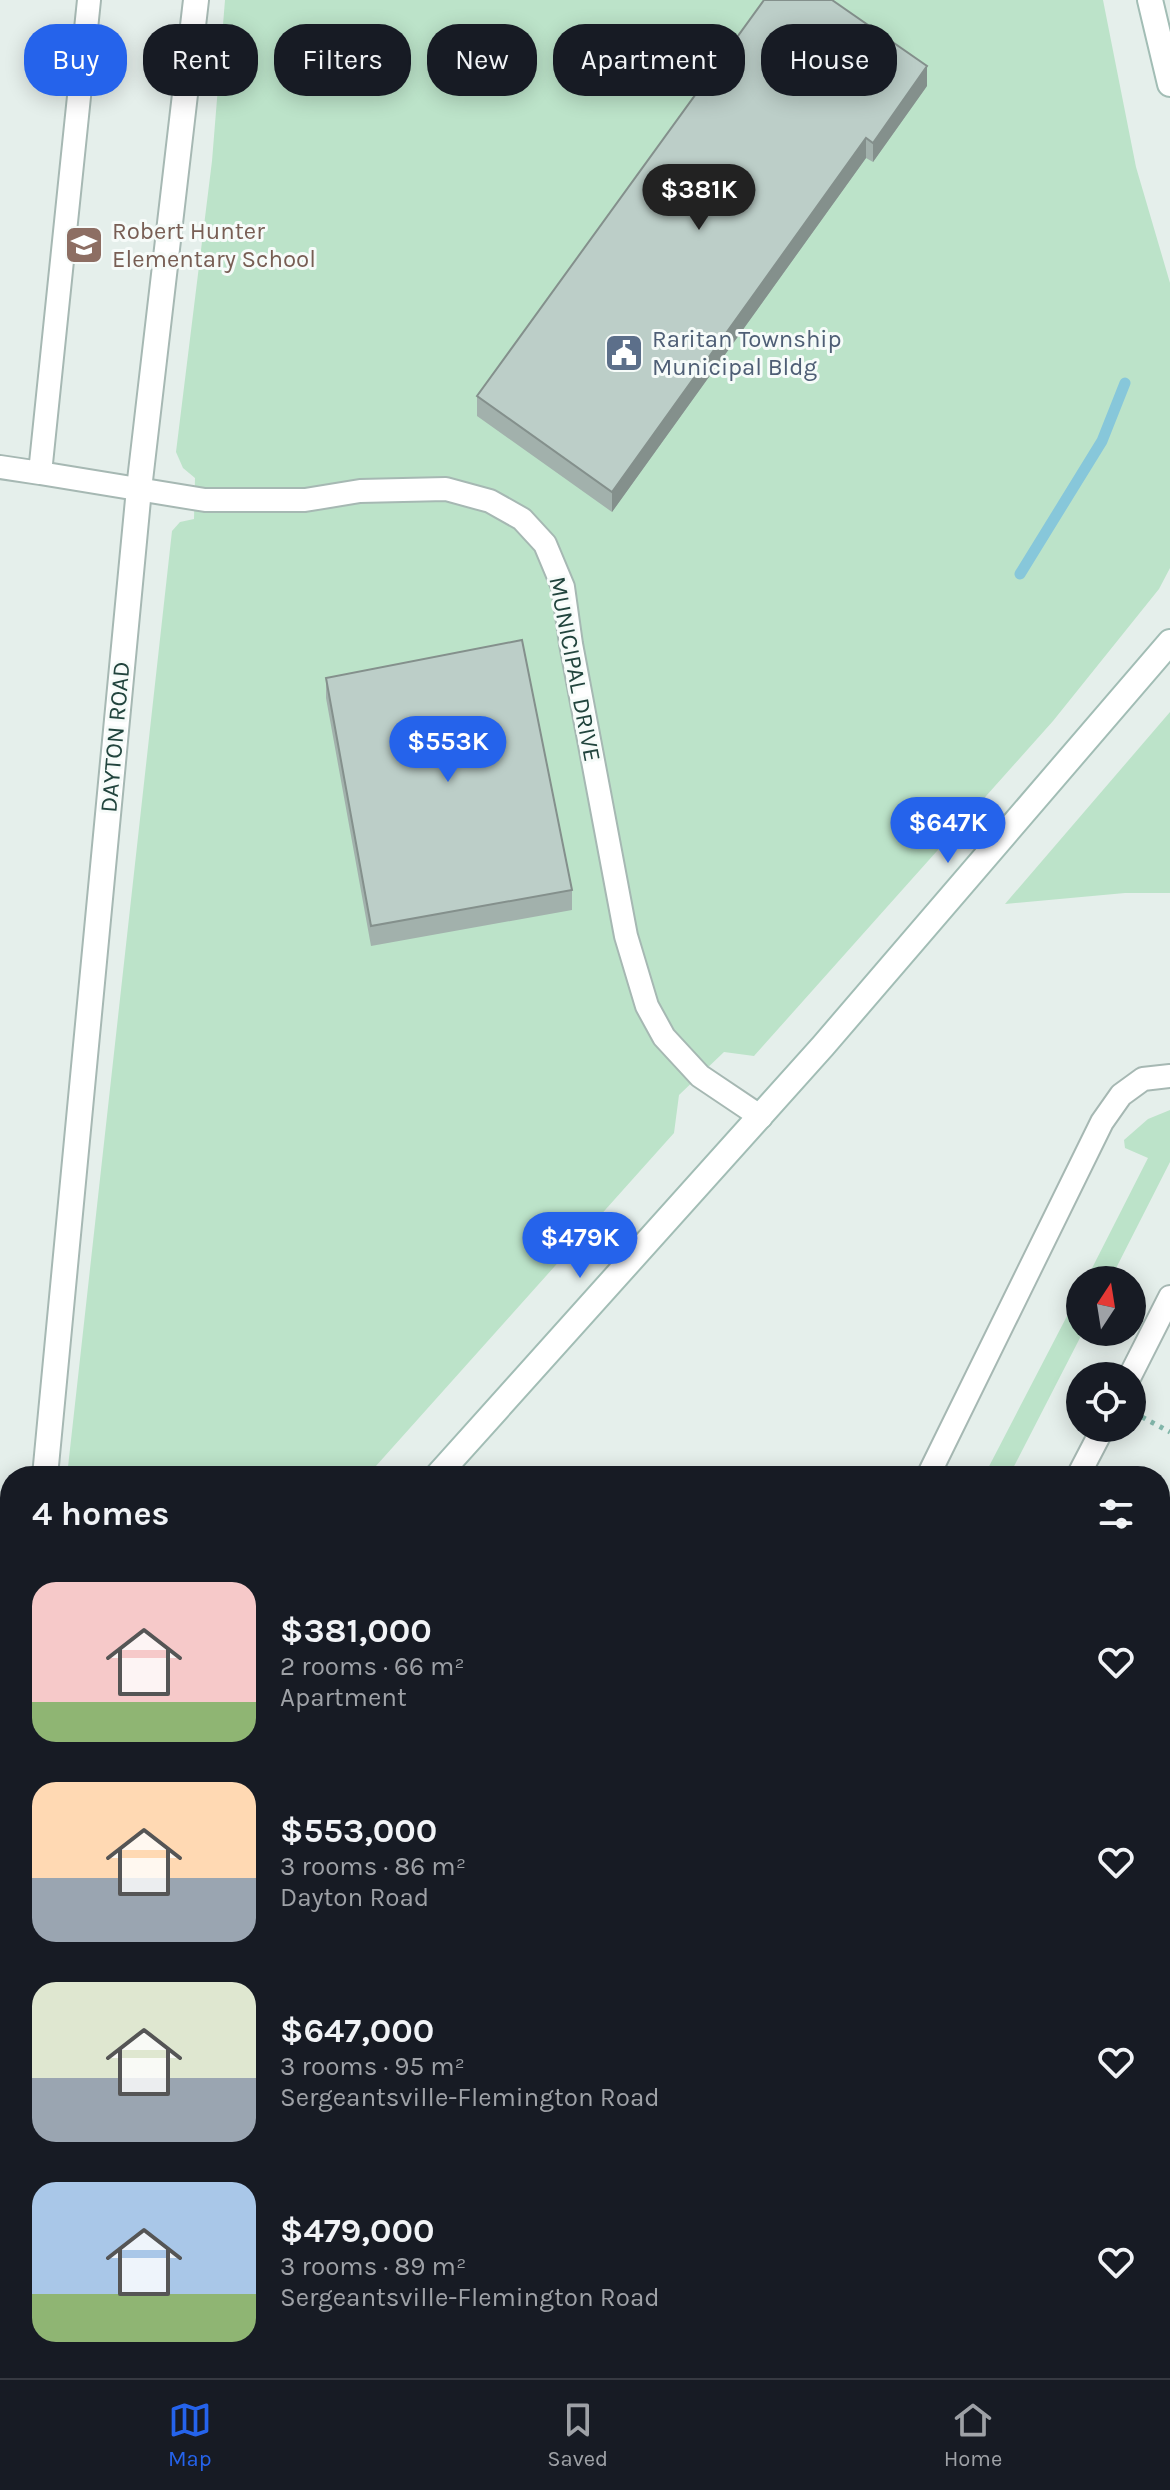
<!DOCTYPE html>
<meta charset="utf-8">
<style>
:root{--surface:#171b24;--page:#242831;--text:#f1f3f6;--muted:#9ea1a6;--line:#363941;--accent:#2563eb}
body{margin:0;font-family:Karla,sans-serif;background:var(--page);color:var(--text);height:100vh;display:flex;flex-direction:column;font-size:30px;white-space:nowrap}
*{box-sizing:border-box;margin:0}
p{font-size:26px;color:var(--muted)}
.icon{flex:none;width:44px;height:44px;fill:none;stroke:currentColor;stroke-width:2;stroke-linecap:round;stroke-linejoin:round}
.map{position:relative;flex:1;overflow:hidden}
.details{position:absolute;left:0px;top:1466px;width:1170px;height:912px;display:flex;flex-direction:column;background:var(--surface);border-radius:32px 32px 0 0;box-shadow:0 4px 20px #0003}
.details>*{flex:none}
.hud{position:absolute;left:24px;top:24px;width:1122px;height:72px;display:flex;gap:16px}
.needle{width:52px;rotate:12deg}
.controls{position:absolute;left:1066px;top:1266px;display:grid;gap:16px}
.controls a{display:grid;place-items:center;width:80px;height:80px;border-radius:50%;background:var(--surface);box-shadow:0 4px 20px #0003;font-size:40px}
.price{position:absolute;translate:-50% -68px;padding:0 18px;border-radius:28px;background:var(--accent);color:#fff;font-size:26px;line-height:52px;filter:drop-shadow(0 2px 4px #0008)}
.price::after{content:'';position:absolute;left:50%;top:48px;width:24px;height:18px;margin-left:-12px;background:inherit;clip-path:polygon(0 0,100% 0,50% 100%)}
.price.active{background:#222;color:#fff}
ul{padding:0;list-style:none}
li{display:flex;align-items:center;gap:24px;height:200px;padding:0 32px}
li span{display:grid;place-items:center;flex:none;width:224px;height:160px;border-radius:24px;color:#555}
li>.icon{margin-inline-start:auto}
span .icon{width:96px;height:96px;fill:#fffc;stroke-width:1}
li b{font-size:34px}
h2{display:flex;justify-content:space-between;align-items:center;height:96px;padding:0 32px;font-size:34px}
.tag{padding:0 28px;border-radius:32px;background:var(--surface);box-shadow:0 4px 20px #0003;font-size:28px;line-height:72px}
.tag.active{background:var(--accent);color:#fff}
.tab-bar{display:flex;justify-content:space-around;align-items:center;height:112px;border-top:2px solid var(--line);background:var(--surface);font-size:22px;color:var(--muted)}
.tab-bar a{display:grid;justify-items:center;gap:4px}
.tab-bar .active{color:var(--accent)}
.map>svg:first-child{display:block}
.green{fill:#bce3c9}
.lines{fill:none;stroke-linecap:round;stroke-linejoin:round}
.stream{stroke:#87c7da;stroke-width:11}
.service-casing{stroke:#a6b8b3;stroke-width:26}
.minor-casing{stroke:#a6b8b3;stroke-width:28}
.secondary-casing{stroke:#a2bdb5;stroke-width:28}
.path{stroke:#82b6aa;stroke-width:5;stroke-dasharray:4 6;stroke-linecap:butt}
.service{stroke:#fff;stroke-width:22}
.minor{stroke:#fff;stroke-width:24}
.secondary{stroke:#fff;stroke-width:24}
.wall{fill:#a2b1ac}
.shaded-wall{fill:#84908c}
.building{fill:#bccec8;stroke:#84908c;stroke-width:2}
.labels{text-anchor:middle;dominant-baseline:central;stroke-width:6;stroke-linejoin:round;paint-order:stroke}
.education-label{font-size:24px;fill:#785e54;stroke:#f6fbf9;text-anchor:start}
.service-label{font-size:24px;fill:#4e5e75;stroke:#f6fbf9;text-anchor:start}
.street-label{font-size:24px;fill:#21443d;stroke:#f6fbf9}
</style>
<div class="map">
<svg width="1170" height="2378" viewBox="0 0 1170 2378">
<rect width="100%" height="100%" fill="#e5efeb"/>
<path class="green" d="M225,0H1103L1136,167L1170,283V568L1159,589L1053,721L754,1056L724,1052L679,1095L674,1133L367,1476H67L172,531L180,522L194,519L195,478L183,468L176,452L212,161Z
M1170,712V893H1125L1005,904Z
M1170,1110V1162L1110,1280H1086L1148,1158L1125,1148L1124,1140L1148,1119Z
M1080,1291V1332H1083L1009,1476H984Z"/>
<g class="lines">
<path class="stream" d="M1020,574L1102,441L1125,383
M1160,1850L1170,1853"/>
<defs>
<path id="service" d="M89,0L40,473L205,500H305L360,491L446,489L490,501L522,519L545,544L563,587L571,644L626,936L647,1006L664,1037L700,1076L761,1117
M0,467L40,473
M1130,1376L1170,1297
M928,1476L1102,1122L1121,1095L1143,1079L1170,1076
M1078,1476L1103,1428"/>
<path id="minor" d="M45,1476L139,489L196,0
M0,1930L10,1842
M1160,1964L1170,1965
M1160,2330L1170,2331
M1002,2378L1016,2368"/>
<path id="secondary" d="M1150,0L1170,84
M437,1476L823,1046L1170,642
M0,1869L10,1862"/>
</defs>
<use href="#service" class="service-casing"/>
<use href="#minor" class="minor-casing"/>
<use href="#secondary" class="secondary-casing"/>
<path class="path" d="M1142,1417L1170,1432"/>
<use href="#service" class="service"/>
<use href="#minor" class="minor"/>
<use href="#secondary" class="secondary"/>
</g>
<path class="wall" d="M927,86L873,162L866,158L612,512L477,416V396Z
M326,678L572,890V910L371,946L326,698Z
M122,2368H182L181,2372L122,2369Z
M713,2368H868L858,2378H703Z"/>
<path class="shaded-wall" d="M927,66V86L873,162V143Z
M866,138V158L612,512V492Z
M1170,2193V2213L1160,2216V2197Z
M809,2368H811V2378H799Z
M848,2368H868L858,2378H838Z"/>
<path class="building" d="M764,0H832L927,66L873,143L866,138L612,492L477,396Z
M522,640L572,890L371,926L326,678Z
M1170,2109V2193L1160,2197V2113Z
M713,2368H809L799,2378H703Z
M814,2368H848L838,2378H823Z"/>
<defs>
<symbol id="school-square" viewBox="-11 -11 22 22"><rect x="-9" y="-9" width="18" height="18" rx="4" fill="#8d6e63" stroke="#f6fbf9"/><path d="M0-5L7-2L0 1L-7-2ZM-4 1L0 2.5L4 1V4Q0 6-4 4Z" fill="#fff"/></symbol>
<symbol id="civic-square" viewBox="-11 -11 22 22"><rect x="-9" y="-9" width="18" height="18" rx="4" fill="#5c6f8a" stroke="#f6fbf9"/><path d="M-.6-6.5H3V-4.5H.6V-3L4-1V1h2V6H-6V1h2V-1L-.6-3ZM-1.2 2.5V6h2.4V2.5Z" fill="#fff"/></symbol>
</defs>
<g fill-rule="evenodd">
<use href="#school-square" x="62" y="223" width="44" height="44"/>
<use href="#civic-square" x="602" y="331" width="44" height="44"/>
</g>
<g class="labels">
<g class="education-label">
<text x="112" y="231">Robert Hunter<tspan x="112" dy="28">Elementary School</tspan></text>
</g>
<g class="service-label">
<text x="652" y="339">Raritan Township<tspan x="652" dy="28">Municipal Bldg</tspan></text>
</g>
<g class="street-label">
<text transform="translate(575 669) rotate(79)">MUNICIPAL DRIVE</text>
<text transform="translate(115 737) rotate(-85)">DAYTON ROAD</text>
</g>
</g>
</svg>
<div class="controls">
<a><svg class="needle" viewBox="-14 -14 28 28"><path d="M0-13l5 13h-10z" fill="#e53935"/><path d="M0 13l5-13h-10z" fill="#9ea1a6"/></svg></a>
<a><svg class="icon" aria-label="locate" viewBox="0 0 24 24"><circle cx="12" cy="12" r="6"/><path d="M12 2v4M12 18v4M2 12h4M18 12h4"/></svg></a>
</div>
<b class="price active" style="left:699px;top:232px">$381K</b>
<b class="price" style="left:448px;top:784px">$553K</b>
<b class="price" style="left:948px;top:865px">$647K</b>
<b class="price" style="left:580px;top:1280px">$479K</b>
<div class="hud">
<a class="tag active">Buy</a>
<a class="tag">Rent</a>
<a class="tag">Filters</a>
<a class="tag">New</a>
<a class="tag">Apartment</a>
<a class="tag">House</a>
</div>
<section class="details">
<h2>4 homes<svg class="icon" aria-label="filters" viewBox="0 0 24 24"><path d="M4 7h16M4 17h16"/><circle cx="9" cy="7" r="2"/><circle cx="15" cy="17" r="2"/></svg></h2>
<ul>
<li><span style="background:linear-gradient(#f6c9c9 75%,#8fb573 0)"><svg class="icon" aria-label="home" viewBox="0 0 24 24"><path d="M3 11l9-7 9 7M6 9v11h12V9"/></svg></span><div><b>$381,000</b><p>2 rooms · 66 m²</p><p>Apartment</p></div><svg class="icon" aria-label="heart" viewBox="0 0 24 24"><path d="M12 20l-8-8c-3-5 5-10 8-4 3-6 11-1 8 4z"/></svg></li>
<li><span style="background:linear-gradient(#ffd9b3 60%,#9aa5b1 0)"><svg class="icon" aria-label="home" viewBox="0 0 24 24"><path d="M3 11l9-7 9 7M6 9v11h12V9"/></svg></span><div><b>$553,000</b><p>3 rooms · 86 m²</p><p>Dayton Road</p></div><svg class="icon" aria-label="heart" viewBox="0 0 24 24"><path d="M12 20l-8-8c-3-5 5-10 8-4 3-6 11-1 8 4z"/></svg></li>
<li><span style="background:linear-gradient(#dfe7d0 60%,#9aa5b1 0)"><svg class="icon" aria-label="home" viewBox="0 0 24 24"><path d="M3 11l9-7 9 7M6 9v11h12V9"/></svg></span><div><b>$647,000</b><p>3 rooms · 95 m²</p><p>Sergeantsville-Flemington Road</p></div><svg class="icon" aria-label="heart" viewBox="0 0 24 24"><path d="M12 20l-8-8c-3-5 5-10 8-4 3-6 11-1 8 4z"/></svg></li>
<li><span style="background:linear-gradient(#a9c7e8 70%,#8fb573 0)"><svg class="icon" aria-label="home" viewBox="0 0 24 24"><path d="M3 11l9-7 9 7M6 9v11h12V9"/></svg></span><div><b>$479,000</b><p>3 rooms · 89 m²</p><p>Sergeantsville-Flemington Road</p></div><svg class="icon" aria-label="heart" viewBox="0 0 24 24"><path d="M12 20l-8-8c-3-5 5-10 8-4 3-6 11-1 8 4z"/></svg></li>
</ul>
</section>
</div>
<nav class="tab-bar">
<a class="active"><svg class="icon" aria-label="map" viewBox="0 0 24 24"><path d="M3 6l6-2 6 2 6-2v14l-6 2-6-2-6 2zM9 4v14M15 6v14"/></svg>Map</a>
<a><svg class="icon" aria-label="saved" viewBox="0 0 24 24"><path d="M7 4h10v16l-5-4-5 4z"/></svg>Saved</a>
<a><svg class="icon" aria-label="home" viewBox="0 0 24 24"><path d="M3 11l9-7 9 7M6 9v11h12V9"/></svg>Home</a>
</nav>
